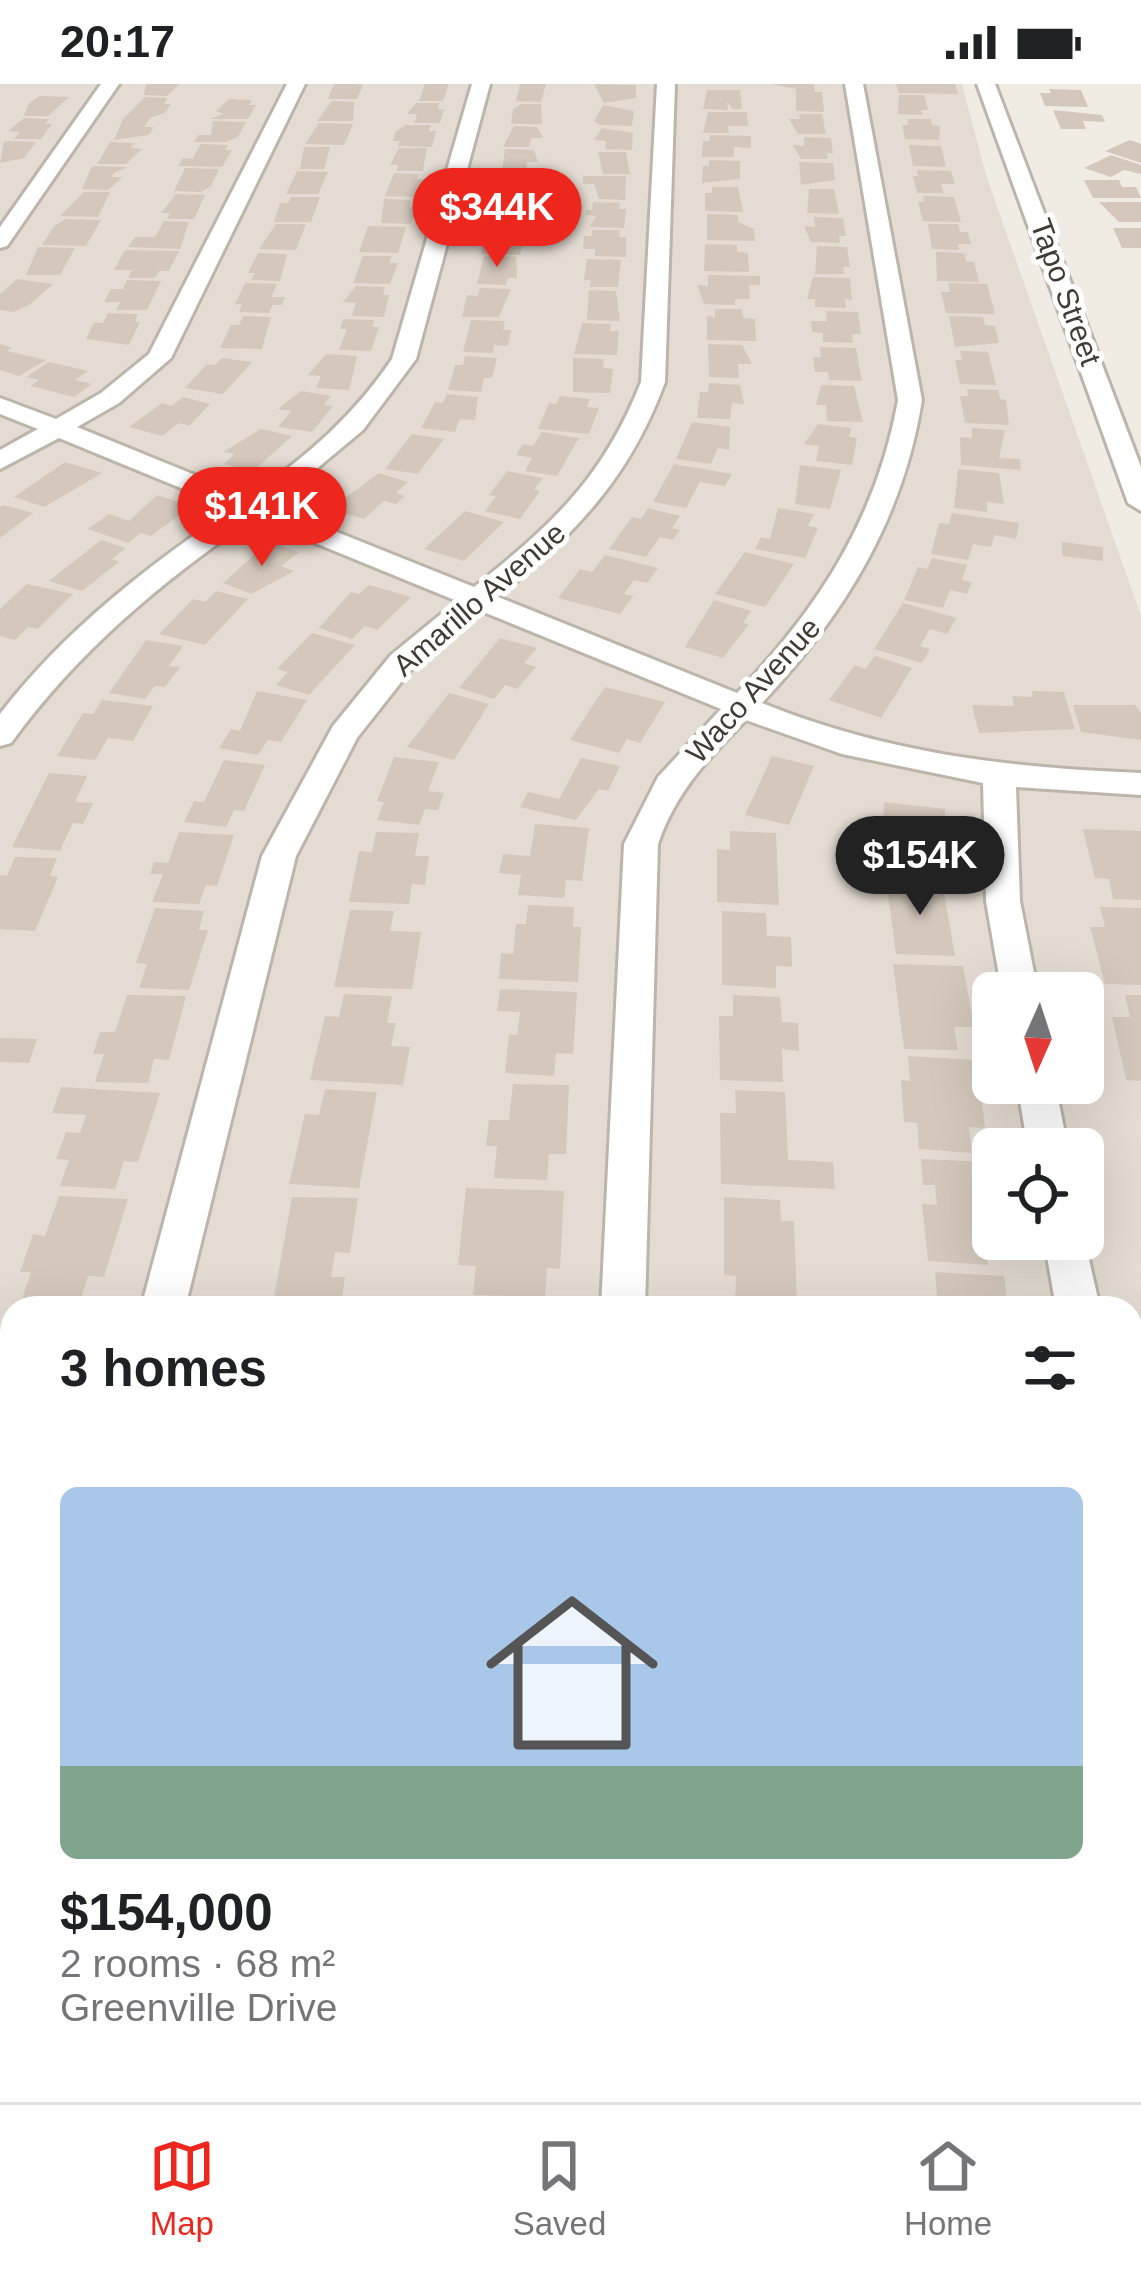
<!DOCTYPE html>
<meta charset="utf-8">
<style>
:root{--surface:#fff;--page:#f6f6f6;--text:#202124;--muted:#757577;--line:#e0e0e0;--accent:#ed271e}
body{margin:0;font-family:Arial,sans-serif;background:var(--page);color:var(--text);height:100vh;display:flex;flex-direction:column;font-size:45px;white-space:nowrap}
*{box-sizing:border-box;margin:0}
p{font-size:39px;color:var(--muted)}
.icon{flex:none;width:66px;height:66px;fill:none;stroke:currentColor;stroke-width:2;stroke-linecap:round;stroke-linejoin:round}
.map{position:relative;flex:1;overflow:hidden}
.sheet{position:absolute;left:0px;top:1212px;width:1143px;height:807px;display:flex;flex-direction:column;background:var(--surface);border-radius:36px 36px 0 0;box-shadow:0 12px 48px #0002}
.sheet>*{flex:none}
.needle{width:78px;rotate:183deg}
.controls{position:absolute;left:972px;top:888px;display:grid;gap:24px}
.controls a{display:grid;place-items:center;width:132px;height:132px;border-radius:18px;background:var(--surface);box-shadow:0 12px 48px #0002;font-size:60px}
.price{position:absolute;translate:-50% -102px;padding:0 27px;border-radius:42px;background:var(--accent);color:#fff;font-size:39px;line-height:78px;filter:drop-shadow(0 3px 6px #0008)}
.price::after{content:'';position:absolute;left:50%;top:72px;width:36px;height:27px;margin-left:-18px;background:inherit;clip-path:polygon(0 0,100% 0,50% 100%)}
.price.selected{background:#222;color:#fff}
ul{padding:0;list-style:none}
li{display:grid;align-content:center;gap:24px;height:636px;padding:0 60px}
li+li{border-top:3px solid var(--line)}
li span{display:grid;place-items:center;height:372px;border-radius:18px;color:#555}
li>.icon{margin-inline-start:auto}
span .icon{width:216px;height:216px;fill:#fffc;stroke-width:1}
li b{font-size:51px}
h2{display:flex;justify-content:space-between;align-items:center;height:144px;padding:0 60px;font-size:51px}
.status{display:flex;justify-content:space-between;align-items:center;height:84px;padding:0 60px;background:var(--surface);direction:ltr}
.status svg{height:33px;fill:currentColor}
.tabs{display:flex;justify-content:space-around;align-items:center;height:168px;border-top:3px solid var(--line);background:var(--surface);font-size:33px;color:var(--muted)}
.tabs a{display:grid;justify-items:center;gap:6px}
.tabs .selected{color:var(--accent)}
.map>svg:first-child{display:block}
.residential{fill:#e4dcd2;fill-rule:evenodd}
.building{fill:#d4c8bc}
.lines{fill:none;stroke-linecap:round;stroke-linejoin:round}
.minor-casing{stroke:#beb5aa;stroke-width:6}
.minor{fill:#fff;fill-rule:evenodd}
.labels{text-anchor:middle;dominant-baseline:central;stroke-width:10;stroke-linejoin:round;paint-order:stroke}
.far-street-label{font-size:30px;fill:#423b34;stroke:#fff}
</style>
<div class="status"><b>20:17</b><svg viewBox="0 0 49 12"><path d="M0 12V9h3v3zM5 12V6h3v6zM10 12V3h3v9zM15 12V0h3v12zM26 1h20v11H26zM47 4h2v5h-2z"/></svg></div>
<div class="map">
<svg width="1141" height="2018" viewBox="0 0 1141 2018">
<rect width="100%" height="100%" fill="#f0ebe3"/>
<path class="residential" d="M0,0H962L986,91L1141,532V2018H0ZM993,909H1083V999H993ZM993,1065H1083V1155H993ZM12,1224H1131V2007H12Z"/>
<path class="building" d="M146,0H180L167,12L144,11Z
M334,0H357L363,1L357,15H328Z
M425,0H449L443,17H419Z
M520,0H546L541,18L516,17Z
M594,0L636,1V14L604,19Z
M771,0H814L815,8H822L824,28L796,27V5Z
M896,0H955L958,10L899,9Z
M1049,5L1081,6L1088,23L1045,22L1040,9H1051Z
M707,6H740L742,25H732L727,17L728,26L703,25Z
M899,11H924L928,26H921L923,31L898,30Z
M40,12L69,13L48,32H24L29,19Z
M145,13L167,14L164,20H171L165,29L150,34L144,43H154L149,51L114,56L123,35Z
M229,15L252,16L249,21H256L248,35H210L224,30L216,27Z
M332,17L354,18L353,37H317Z
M416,19H439L438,25H444L440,39H414L417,30H407Z
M521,20H541L542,40H511L513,25Z
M603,21L634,27L632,42L600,41L594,37Z
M1053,26L1102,31L1105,38L1083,37L1086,45H1061Z
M708,28H747L748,42H728L729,49H703Z
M799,30H822L826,50H798L789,35H800Z
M24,34L49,35L45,40H52L41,55H14L19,48L8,47Z
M907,35H931L932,41L940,42L939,56L905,55L902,41H908Z
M213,37L246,38L238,53L226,58H194L198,51H211Z
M319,39L353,40L344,61L305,60Z
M406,41H431L429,47H436L432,63L398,62L400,57H393L396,47Z
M514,42L537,43L543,54H531L529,63H503Z
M602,44L633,49L632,66L605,65L606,57L594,56Z
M710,51L751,52V64L734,63V73H702L703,57H709Z
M804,53L831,54L833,70L827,69L828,75H801L793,61L804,62Z
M1130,56L1141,60V79L1105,67Z
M4,57L36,58L24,74L0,79Z
M110,58L134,59L131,64L142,65L126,80H97Z
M201,60L228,61L225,66H232L222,83L178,82L183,74L192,75Z
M909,61L941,62L946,83L913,82Z
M304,63H330L324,85H300Z
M399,64H427L423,87H397L398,81H390Z
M505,65L534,66L538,78H527L526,88L502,87Z
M598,68H626L630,90H603Z
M1111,71L1141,81V90L1124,86L1111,93L1084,84Z
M709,76L740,77V95L702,99L703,82H709Z
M799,78L833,79L835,96L801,101Z
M92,82L128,83L114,89L111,93H123L108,106L82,105Z
M185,84L219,85L211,102L201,108L174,107Z
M917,86L951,87L955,100H941L944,109H917L913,92H918Z
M297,87L328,88L318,110H286Z
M394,89L419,90L417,95L424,96L418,113L385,112Z
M504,90L531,91L520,114L492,113Z
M583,92H626L625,116L599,115L594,100H583Z
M1084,96H1119L1122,103H1136L1141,114H1093Z
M712,103H738L743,128L705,127V109H712Z
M809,105H834L839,130L807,129Z
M84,108H110L98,133L60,132Z
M176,110L205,111L194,135H167L170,129H161Z
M923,112L954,113L961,138L923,137L918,118H924Z
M291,113H320L311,138H274L280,119H288Z
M384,115L411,116L409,123H417L411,140L381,139Z
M495,116H524L529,130H518L516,135H527L526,142L489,140Z
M593,118L620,119L619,125H626L624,144L589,143L596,132L586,131V126H592Z
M1099,118H1141V138H1119Z
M707,130L738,131V138L754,145L755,157L707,156Z
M814,133L843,134L846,152H839L840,159L811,158L804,142L815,143Z
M66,135L101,136L86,162L42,161L54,142Z
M164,137L189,138L180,165L128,163L135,153H155Z
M276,140H306L296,166L259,165Z
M928,140H958L960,148H968L971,160H958L959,166L932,165Z
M368,142L406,143L398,169L359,168Z
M496,143L523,144L522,152H527L519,171L481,170L486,151H494Z
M1113,144H1141V164H1122Z
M592,146H620L619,153H626V173L595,172V165H583L584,152H592Z
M705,160L737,161V168L748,169L749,188L704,187Z
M817,162L847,163L850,183H843L844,190H815Z
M38,163L75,164L60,191H26Z
M125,166L179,167L169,187H159L155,194H128L132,186H114Z
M936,168L964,169L966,177L974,178L979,198L937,197Z
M258,169L287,170L280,197L251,196L255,189H248Z
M363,172H392L389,179H398L390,200L353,199Z
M484,172L516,173L517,194H508L506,201L477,200Z
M587,175L621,176L618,203H590L591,196H584Z
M708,191L760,192V201H749L750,215H735V221L704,220L697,201L708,202Z
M813,193L850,194L852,216L845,215L846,224L815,223V215H807Z
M17,195L53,200L29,221L13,228L0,226V210Z
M127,196L161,197L147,226H116L120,218H104L111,205H123Z
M245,199L277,200L271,213H285L282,221H273L269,229L239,228L242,220H235Z
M948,199L987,200L995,230L946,229L941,208H950Z
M356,202L385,203L383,211H389L384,233L352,232L356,219L343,218Z
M480,204L511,205L499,233H462L467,211L478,212Z
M589,206L616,207L620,237L587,236Z
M715,225H742L743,234L755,235L756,257L707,256V232L715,233Z
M826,227L858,228L861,250H852L853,259L823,258V249L812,248L811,237H827Z
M108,229L138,230L135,238H140L129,261L86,255L94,239H103Z
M243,232L271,233L262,265L220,264L231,241H239Z
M949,232L983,233L985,241L995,242L999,259L955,263Z
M343,235L374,236L372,243H379L371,267L339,266L347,245H340Z
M471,236L505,237L503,246H511L508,262L494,261L493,269L463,268Z
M582,239L611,240L610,247H619L617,271L574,270Z
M0,260L12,264L7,267L46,276L19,292L0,286Z
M708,260L742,261L752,280H738L739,294L709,293Z
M820,263L856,264L862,297L829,296L828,288H815L813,273H821Z
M960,267L988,268L996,301L960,300L955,276H962Z
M326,270L357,272L349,306L316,304L321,292L308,291Z
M465,272L497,274L492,294H484L481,308L448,306L455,281H463Z
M222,274L252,278L223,310L185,304L207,280L215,281Z
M573,274L604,275L603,284L613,285L610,309L573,308Z
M49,278L88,287L75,296L92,300L74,313L31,302L39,296L26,293Z
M709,299L740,301L744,320L732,319L730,335L697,334L700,308H708Z
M821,301L854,302L863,338L827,337L826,321H816Z
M967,305L998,306L1000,315L1006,316L1009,341L965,339L960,312H968Z
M301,307L331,312L324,321L333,322L312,348L278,343L291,327L278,325Z
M447,310L478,313L475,336L460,335L455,348L421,344L435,318L443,319Z
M560,312L590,315L587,323L599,324L589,350L538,345L549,319L556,320Z
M183,313L210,320L189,342L179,339L162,352L129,343L162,319L171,322Z
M692,338L730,343L729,366L718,364L711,380L676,375Z
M818,340L851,344L849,353L857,354L852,381L816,377L819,362L804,360Z
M972,344L1005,346L999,374L1020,375L1021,386L961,381L960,353L972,354Z
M261,345L292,352L248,392L234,389L239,384L224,380L234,370L223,368Z
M542,348L579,354L557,392L525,387L532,374L516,371L523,360L533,362Z
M412,350L444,355L418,390L385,385Z
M65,378L102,389L44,423L14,413Z
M674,380L732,390L725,402L700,398L686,424L653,418Z
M800,381L841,386L830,425L795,420Z
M958,385L999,389L1004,420L987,418V428L954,424Z
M507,387L543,394L534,405L540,407L520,435L485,427L496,412L489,411Z
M379,389L408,398L396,409L405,412L396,420L384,417L364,435L330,425Z
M157,411L192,422L151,452L141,449L128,459L88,445L109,430L129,437Z
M4,421L33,429L0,454V423Z
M648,424L680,432L672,444L680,446L673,456L660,453L646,473L609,465L632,433L641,435Z
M778,424L814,430L808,442L818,444L805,474L755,465L761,453L770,455Z
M465,427L504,438L464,477L424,465Z
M952,429L1019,439L1016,455L994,451L991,463L973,460L968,476L931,470L939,439L949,440Z
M101,456L126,464L112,475L119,478L82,507L49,497Z
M268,458L299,468L281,482L294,487L251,510L223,499Z
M1062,458L1103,463V477L1062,472Z
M745,468L794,480L765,523L715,510Z
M605,471L658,484L647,499L634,496L624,510L633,512L620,530L558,514L580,485L592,488Z
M932,474L967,481L962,496L972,498L967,510L950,506L943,524L904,516L918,483L927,485Z
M27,500L73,510L38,545L28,543L15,556L0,552V525Z
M369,501L411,513L377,546L365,542L352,555L319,544L351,508L359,510Z
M216,507L248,515L205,561L159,550L193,515L205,518Z
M714,516L751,527L743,539L749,540L723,574L685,563Z
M903,519L957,534L947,550L930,545L920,562L930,565L922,579L874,565Z
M312,549L355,561L309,611L276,601L288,588L277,585Z
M500,554L537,564L524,579L536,583L517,605L505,601L494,615L459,604Z
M146,556L183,562L169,582L180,583L165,603L155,602L145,615L109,609Z
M875,572L912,584L881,634L829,616L855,581L865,585Z
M605,603L665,618L640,659L627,655L619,669L570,656Z
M257,607L307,616L281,658L268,656L258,671L219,664L231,645L240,647Z
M1032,607L1064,608L1075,645L979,649L972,621L1014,622L1012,612L1033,613Z
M449,609L489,620L454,676L407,663Z
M102,616L153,622L133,657L108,654L95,676L57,672L83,629L93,630Z
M1073,621H1135L1141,629V656L1081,648Z
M772,672L814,682L789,741L745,731Z
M394,673L439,678L428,707L444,709L438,726L425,725L419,741L377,736L384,718L377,717Z
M581,674L620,682L608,707L599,705L576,736L520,723L528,708L559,715Z
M224,676L265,681L244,727L234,726L226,743L184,738L194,717L204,718Z
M49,689L87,692L75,718L93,719L83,740L73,739L60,767L12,763Z
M884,718L945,725L944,774L928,772V790L881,785Z
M535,740L589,744L582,797L566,796L564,814L518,811L521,791L499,789L503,770L530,772Z
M1083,745L1141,747V816L1113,815L1109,795L1095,794Z
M730,747L776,749L779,821L717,818V765L730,766Z
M179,748L234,751L217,802L206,801L199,820L152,818L163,790H150L154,778L168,779Z
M376,748L419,749L415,772H429L425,801L412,800L409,820L349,818L359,767L372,768Z
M15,773L57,774L50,792L58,793L35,847L0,845V791L7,792Z
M886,796L942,797L955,872L896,870Z
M528,821L574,823L573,843H581L578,898L499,895L501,869L513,870L516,840H526Z
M1100,823L1141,824V901L1105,900L1090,843H1105Z
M155,824L204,827L199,846H208L189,906L139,904L147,880L136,879Z
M350,826L394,827L390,847L421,848L412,905L334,903Z
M722,827L766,829L767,852L791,853L792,883L776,882V904L722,901Z
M893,880L963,882L974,943H954L958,966L904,965Z
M500,905L577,908L573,970L556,969L554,992L505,989L509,951H517L520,928L497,927Z
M344,910L392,912L387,939H396L391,962L410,963L403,1001L310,996L325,932L339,933Z
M127,911L186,912L169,976L154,975L148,999L95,998L104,970H93L100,948H115Z
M733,911L780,913L782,938L798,939L799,967L782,965L783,998L720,996L719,932H733Z
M1125,911H1141V997L1126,996L1112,933H1130Z
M0,954L37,955L29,979L0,978Z
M908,972L977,976L985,1044L969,1043L972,1069L919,1065L917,1039L904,1038L901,996L910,997Z
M513,1000L569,1001L566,1070H549L547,1096L494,1094L497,1062H486L489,1036H509Z
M61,1003L160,1009L138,1078L124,1077L115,1105L60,1102L69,1076L56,1075L66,1048L80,1049L86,1031L52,1029Z
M325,1005L377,1008L359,1104L289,1100L305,1030L319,1031Z
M735,1006L785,1008L788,1076L833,1078L835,1105L721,1100L720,1029H736Z
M921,1075L990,1078L993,1153L984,1152L988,1181L928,1177L922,1120L937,1121L935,1101H923Z
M466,1104L564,1107L560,1185L547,1184L545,1213L473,1211L476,1182L458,1181Z
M59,1112L128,1115L104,1193L88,1192L79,1221L21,1218L31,1188H20L33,1150L45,1152Z
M292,1113L358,1114L350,1169L335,1168L331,1193H345L341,1221L273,1219Z
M724,1113L780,1116L781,1137H794L797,1221L735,1218L736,1192L724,1191Z
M935,1188L1004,1192L1008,1224H938Z
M12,1269V1354L0,1353V1302Z
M0,1364H12V1503H0Z
M27,2007H159L155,2018H22Z
M365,2007H450L448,2018H362Z
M681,2007H799L798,2018H680Z
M1049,2007H1125L1126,2018H1050Z"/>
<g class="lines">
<defs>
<path id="minor" d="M101,0H119L7,162L0,164V143Z
M287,0H305L171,274L119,319L77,343L249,413C306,373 354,332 392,275L472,0H490L416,275L363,346L272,422L474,503C553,440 603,394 641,298L657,0H675L665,298C628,397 577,447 498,513L737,609C819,524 877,433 898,316L845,0H863L922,316C903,436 844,531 762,619C885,669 1009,684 1141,689V711L1016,703L1020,817L1038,909H1002L986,817L983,699L842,670L746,636C709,673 675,709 658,760L645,1224H601L624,760L658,693L721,625L481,527L413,583L357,654L296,772L185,1224H141L262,772L333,642L391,571L457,517L254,434C161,498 78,567 11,659L0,662V630C64,547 146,483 232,425L59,354L0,385V366L38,345L0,330V314L56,335L101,309L149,270Z
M977,0H995L1141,383V427L1128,419Z
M1017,999H1055L1068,1065H1028Z
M1083,1149L1100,1224H1056L1044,1155H1083Z
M1131,1490L1141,1494V1594L1131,1590Z
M12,1700V1779L0,1784V1705Z
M514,2007H574L571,2018H511Z"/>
</defs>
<use href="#minor" class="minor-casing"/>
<use href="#minor" class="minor"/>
</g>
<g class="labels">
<g class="far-street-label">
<text transform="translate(1066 208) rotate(70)">Tapo Street</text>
<text transform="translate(479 515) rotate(-41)">Amarillo Avenue</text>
<text transform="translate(753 606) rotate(-48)">Waco Avenue</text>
</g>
</g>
</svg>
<div class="controls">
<a><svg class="needle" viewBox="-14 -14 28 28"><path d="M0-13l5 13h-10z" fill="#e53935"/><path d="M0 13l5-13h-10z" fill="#757577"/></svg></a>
<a><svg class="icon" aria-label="locate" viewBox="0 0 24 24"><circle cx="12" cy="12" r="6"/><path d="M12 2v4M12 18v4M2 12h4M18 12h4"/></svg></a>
</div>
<b class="price" style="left:497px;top:186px">$344K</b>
<b class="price" style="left:262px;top:485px">$141K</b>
<b class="price selected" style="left:920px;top:834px">$154K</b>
<section class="sheet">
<h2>3 homes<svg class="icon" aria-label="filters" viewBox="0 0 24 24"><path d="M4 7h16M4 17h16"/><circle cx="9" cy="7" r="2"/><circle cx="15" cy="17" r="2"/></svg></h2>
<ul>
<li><span style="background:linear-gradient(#a9c7e8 75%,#7fa58c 0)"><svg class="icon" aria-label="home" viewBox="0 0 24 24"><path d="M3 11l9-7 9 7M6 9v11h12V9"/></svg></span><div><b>$154,000</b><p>2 rooms · 68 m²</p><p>Greenville Drive</p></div></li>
</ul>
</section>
</div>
<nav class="tabs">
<a class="selected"><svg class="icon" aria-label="map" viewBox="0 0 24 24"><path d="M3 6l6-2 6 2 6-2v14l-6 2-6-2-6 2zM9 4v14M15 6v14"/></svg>Map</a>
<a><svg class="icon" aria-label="saved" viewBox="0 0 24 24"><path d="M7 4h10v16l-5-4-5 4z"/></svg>Saved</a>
<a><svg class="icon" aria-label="home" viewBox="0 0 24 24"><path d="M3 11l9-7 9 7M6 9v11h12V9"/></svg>Home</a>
</nav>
